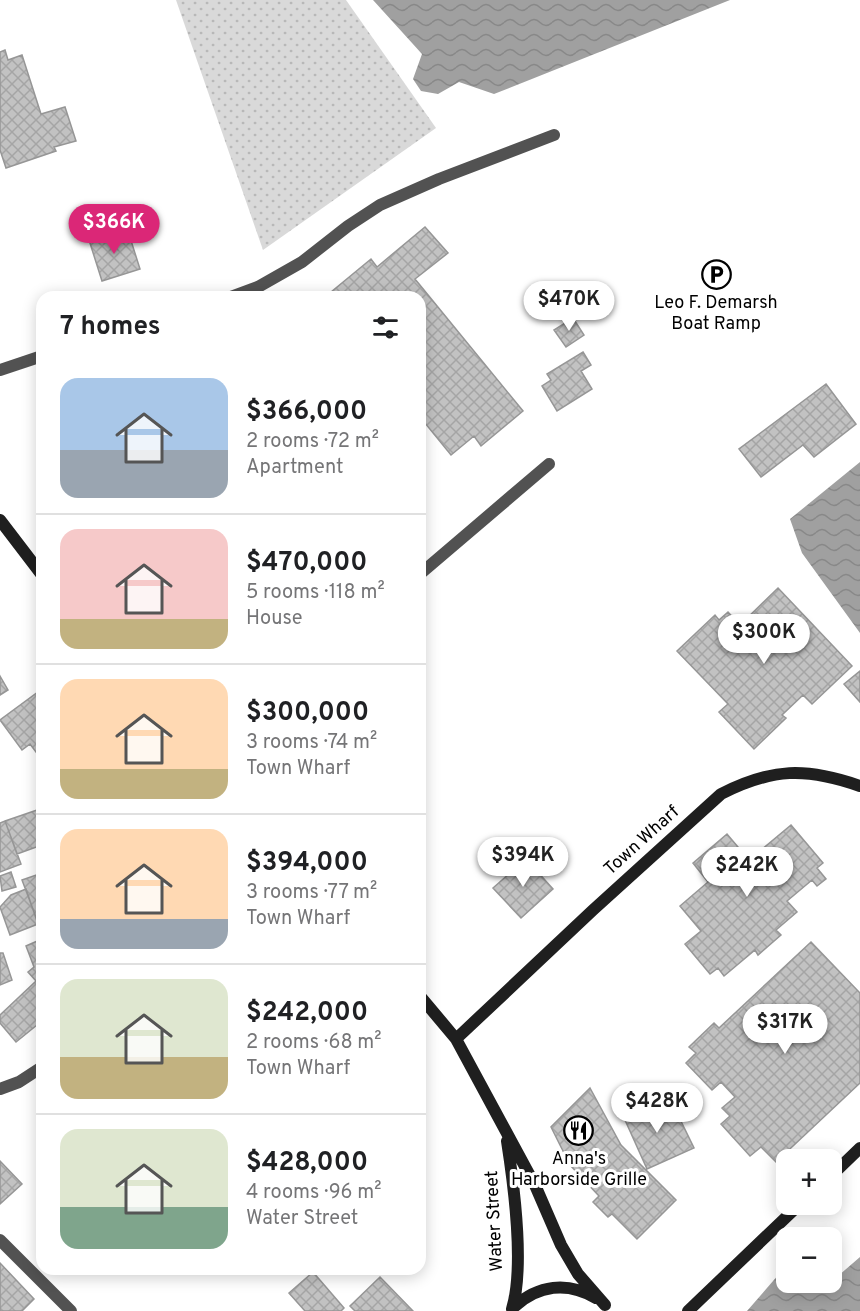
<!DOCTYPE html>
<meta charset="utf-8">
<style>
:root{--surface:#fff;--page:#f2f2f2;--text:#202124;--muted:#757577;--line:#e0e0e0;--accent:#db2777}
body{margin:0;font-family:Overpass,sans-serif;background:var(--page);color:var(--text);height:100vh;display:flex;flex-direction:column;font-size:22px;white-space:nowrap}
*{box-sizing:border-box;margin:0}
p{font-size:20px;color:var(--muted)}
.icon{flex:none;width:33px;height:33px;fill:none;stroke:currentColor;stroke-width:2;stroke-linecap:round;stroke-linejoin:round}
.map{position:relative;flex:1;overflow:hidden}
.sheet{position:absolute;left:36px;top:291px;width:390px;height:984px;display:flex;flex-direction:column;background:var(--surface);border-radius:18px;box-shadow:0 3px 15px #0003}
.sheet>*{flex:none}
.tools{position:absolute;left:776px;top:1149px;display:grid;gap:12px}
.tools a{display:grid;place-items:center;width:66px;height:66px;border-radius:12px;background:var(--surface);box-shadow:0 3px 15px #0003;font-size:30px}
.price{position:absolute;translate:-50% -51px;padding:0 14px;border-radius:21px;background:#fff;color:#222;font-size:20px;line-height:39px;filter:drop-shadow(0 2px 3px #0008)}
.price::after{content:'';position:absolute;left:50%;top:36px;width:18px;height:14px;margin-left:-9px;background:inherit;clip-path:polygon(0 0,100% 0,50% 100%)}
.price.active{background:var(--accent);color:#fff}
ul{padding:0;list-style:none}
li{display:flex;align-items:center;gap:18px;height:150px;padding:0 24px}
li+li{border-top:2px solid var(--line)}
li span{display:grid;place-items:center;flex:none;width:168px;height:120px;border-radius:18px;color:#555}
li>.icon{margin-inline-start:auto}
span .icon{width:72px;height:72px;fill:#fffc;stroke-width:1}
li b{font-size:26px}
h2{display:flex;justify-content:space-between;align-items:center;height:72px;padding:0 24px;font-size:26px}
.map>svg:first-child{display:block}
.park{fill:url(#park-dots)}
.water{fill:url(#water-waves)}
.building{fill:url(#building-cross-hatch);stroke:#969696;stroke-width:1.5}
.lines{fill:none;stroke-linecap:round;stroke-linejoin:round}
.lane{stroke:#525252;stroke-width:12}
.street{stroke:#525252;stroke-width:12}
.secondary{stroke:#1f1f1f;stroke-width:12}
.labels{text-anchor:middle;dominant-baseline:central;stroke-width:6;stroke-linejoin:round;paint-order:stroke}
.poi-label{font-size:18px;fill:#000;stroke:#fff}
.street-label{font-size:18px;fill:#000;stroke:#fff}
</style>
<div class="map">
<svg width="860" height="1311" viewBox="0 0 860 1311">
<defs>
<pattern id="park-dots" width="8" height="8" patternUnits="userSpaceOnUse" patternTransform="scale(1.5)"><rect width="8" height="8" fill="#d9d9d9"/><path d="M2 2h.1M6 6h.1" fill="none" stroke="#b8b8b8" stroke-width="1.8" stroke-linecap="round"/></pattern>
<pattern id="water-waves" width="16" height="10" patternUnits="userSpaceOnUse" patternTransform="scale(1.5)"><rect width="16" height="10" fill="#a0a0a0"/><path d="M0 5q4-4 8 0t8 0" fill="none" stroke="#888"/></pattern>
<pattern id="building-cross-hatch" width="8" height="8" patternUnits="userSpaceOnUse" patternTransform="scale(1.5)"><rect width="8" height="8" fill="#c2c2c2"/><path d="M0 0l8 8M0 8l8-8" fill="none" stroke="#a5a5a5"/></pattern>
</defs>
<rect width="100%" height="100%" fill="#fff"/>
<path class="park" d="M176,0H346L436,128L263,250Z"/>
<path class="water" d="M373,0H730L494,94L459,82L438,94L421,91L413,79L422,54Z
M860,462V633L802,553L790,519Z
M860,1257V1311H747L786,1266V1282H831V1276H838Z"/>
<path class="building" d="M5,50L8,60L22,55L41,114L65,107L76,141L54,147L56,151L6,168L0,150V52Z
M425,227L448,253L415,279L523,411L481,446L474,436L451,455L425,423L420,428V297H325L371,259L377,267Z
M127,228L140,269L102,281L89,240Z
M573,318L584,335L566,347L554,330Z
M583,352L591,365L581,371L592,389L557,411L542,386L551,380L547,374Z
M826,384L856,424L814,457L803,445L761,477L739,449Z
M778,588L852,666L812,704L803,695L782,715L786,718L754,749L719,712L728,704L677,651L715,615L719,620L728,612L740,625Z
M860,671V702L844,684Z
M0,676L8,690L0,695Z
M42,689V760L30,744L22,750L0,720Z
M40,809L42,815V845L17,854L5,821Z
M5,821L21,864L0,872V823Z
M791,825L823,863L817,868L826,879L817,886L812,880L787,901L797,912L776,930L781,935L758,955L755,950L724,976L718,968L710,974L685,944L701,931L680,906L708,882L693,863L727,834L749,860Z
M526,859L553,889L521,918L493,888Z
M11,872L16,887L2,891L0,876Z
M42,873V928H40L22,880Z
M26,889L38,924L10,935L0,907L11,895Z
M42,939V1021L16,1042L0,1023V1015L36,981L28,972L34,967L26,946Z
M811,942L860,993V1083L776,1162L761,1147L750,1156L721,1124L730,1116L722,1108L735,1097L721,1082L712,1090L686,1063L696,1053L689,1047L714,1023L719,1028Z
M0,953H3L12,980L0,985Z
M590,1088L621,1145L676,1200L637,1239L612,1214L608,1217L593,1202L599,1196L570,1165L551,1127Z
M640,1101L649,1118L674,1107L694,1148L647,1169L621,1111Z
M0,1161L22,1184L0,1204Z
M0,1263L34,1299L22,1311H0Z
M313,1272L344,1308L341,1311H305L289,1293Z
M380,1277L413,1311H355L350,1306Z"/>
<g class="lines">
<path class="lane" d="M231,297L258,287L302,262L348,226L380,205L439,179L554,135
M0,370L42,356
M420,574L549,464
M0,1240L71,1311"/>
<path class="street" d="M0,1089L19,1082L42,1067"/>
<path class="secondary" d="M0,520L42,575
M420,996L456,1039L535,1185L561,1245L578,1274L605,1305
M456,1039L593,910L721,794C772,768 806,767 860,786
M507,1141C514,1186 525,1266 512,1309
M831,1176L860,1148
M514,1307C538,1285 567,1281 596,1298
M688,1311L800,1204"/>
</g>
<defs>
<symbol id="parking-ring" viewBox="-11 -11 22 22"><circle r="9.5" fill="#fff" stroke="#000" stroke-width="1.5"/><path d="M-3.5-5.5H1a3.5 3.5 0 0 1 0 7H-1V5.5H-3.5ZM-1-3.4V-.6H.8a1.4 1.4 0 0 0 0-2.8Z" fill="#000"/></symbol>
<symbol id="restaurant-ring" viewBox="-11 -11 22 22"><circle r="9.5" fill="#fff" stroke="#000" stroke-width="1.5"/><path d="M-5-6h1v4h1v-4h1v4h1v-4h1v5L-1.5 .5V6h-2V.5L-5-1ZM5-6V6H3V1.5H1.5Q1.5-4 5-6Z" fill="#000"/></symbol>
</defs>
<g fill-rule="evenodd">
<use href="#parking-ring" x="700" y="258" width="33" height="33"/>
<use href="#restaurant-ring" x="562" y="1114" width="33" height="33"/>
</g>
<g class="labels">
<g class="poi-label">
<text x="716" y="303">Leo F. Demarsh<tspan x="716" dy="21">Boat Ramp</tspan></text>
<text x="579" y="1159">Anna's<tspan x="579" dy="21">Harborside Grille</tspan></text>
</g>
<g class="street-label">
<text transform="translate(642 841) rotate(-42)">Town Wharf</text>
<text transform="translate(495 1221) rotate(-93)">Water Street</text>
</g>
</g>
</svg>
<div class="tools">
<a>+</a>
<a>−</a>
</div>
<b class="price active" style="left:114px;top:255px">$366K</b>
<b class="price" style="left:569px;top:332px">$470K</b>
<b class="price" style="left:764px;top:665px">$300K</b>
<b class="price" style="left:523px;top:888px">$394K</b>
<b class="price" style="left:747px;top:898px">$242K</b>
<b class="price" style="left:785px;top:1055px">$317K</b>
<b class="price" style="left:657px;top:1134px">$428K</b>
<section class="sheet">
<h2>7 homes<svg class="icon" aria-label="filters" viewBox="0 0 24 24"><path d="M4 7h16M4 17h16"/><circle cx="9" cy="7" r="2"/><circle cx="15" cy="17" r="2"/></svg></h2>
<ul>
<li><span style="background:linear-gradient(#a9c7e8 60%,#9aa5b1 0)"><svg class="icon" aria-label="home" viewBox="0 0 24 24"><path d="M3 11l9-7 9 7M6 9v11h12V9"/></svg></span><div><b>$366,000</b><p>2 rooms · 72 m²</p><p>Apartment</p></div></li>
<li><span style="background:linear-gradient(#f6c9c9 75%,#c2b280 0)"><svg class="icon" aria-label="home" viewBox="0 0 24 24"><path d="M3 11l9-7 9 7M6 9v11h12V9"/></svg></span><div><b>$470,000</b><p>5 rooms · 118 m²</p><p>House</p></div></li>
<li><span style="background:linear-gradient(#ffd9b3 75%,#c2b280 0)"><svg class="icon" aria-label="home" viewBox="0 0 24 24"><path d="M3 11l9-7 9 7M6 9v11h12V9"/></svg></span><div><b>$300,000</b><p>3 rooms · 74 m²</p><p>Town Wharf</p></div></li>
<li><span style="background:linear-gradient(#ffd9b3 75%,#9aa5b1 0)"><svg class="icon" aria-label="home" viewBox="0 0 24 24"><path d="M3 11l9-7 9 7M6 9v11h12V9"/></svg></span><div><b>$394,000</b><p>3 rooms · 77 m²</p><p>Town Wharf</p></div></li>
<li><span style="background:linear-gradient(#dfe7d0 65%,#c2b280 0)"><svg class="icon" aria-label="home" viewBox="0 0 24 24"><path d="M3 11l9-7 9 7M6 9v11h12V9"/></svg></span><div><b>$242,000</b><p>2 rooms · 68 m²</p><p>Town Wharf</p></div></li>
<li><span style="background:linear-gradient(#dfe7d0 65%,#7fa58c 0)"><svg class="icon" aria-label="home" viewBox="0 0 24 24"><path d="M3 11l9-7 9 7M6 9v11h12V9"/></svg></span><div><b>$428,000</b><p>4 rooms · 96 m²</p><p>Water Street</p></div></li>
</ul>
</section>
</div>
